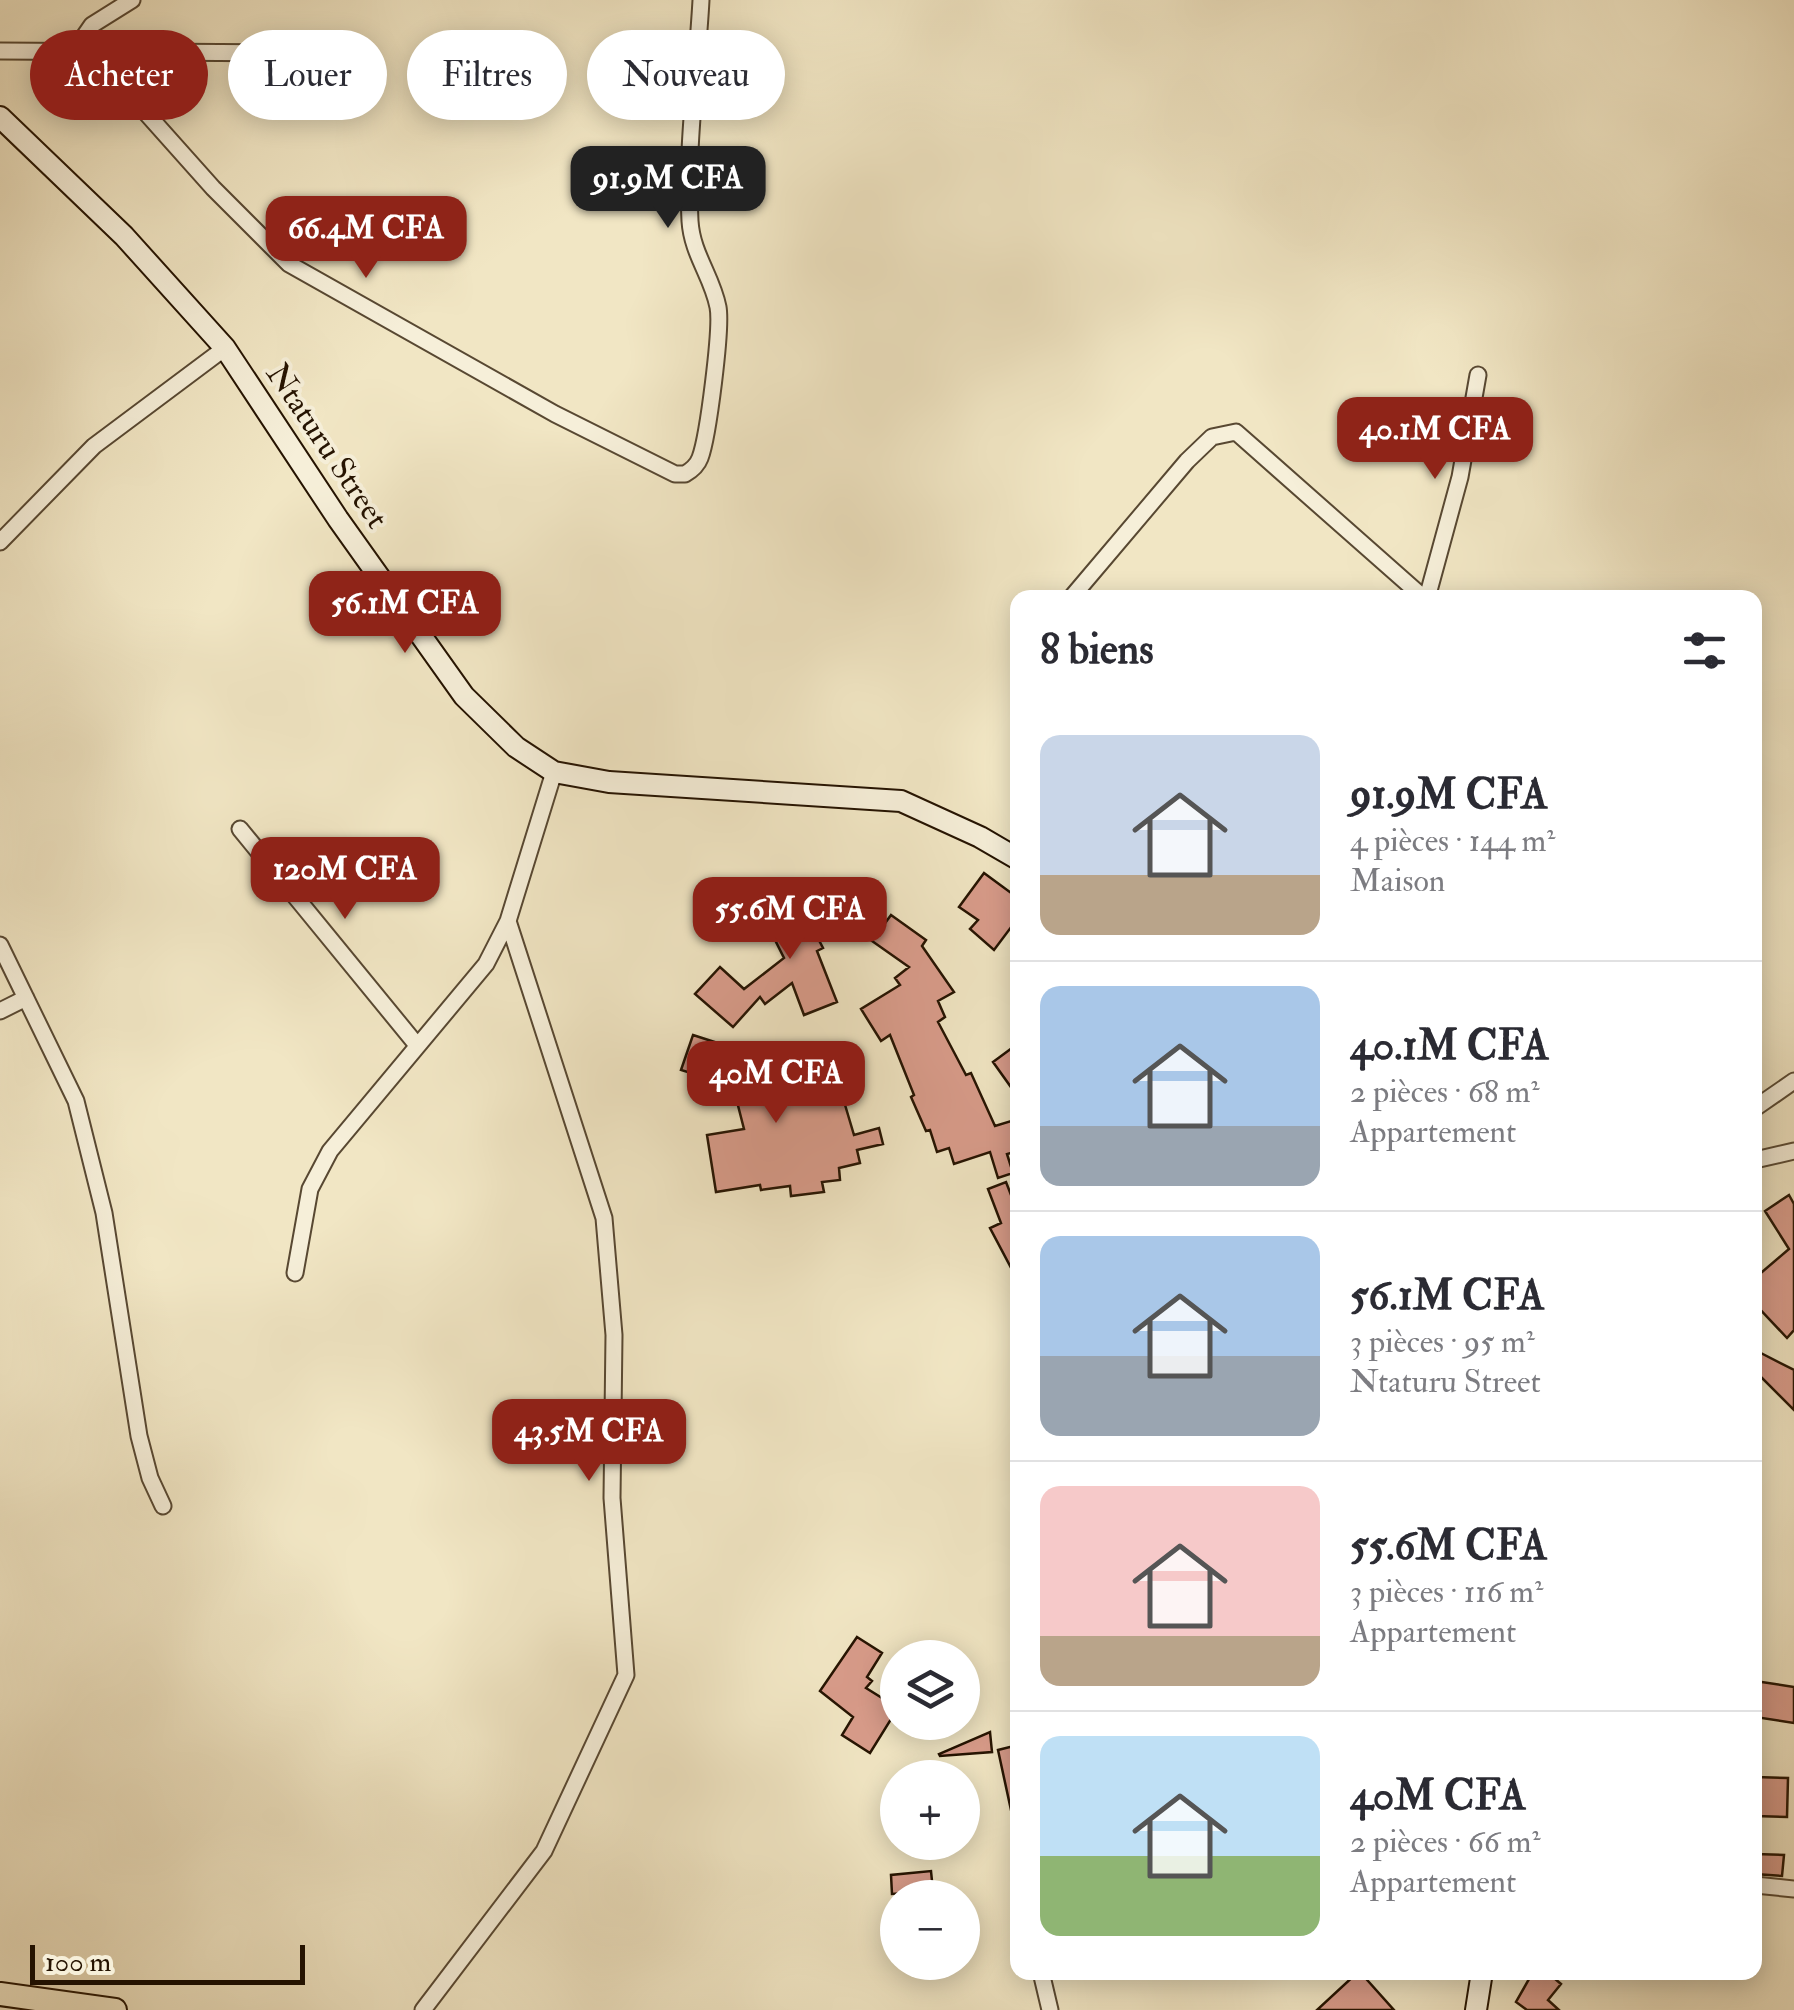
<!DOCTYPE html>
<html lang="fr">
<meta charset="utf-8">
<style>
:root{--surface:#fff;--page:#f2f2f3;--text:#2b2b33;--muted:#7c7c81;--line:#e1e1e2;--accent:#8f2418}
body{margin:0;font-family:"IM FELL Double Pica",serif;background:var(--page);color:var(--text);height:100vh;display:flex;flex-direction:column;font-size:38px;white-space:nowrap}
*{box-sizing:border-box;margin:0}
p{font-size:32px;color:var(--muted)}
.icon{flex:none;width:55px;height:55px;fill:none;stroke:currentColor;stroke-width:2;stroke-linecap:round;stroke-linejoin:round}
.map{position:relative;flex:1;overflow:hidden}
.sheet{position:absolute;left:1010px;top:590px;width:752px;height:1390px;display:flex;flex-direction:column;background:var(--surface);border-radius:20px;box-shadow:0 5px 25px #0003}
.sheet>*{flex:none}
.banner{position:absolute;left:30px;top:30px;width:830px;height:90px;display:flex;gap:20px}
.tools{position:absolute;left:880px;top:1640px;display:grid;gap:20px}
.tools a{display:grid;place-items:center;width:100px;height:100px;border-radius:50%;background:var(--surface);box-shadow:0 5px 25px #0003;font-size:50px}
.scale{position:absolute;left:30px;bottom:25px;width:275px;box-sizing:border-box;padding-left:10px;border:5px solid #251301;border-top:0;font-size:28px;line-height:35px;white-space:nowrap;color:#251301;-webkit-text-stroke:8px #f6efd9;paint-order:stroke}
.price{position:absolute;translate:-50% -85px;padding:0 22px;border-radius:20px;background:var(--accent);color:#fff;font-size:32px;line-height:65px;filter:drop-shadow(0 2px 5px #0008)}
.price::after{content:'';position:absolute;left:50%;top:60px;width:30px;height:22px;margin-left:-15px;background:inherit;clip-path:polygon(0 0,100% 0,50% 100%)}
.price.selected{background:#222;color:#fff}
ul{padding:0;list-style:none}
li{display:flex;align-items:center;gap:30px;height:250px;padding:0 30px}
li+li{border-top:2px solid var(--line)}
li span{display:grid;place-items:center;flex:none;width:280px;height:200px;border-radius:20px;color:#555}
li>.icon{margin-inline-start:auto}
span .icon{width:120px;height:120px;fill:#fffc;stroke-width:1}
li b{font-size:42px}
h2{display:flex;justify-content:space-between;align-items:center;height:120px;padding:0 30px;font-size:42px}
.pill{padding:0 35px;border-radius:45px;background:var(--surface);box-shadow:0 5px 25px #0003;font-size:35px;line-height:90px}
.pill.selected{background:var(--accent);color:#fff}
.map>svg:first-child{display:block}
.building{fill:#d99c8b;stroke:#251301;stroke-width:2.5}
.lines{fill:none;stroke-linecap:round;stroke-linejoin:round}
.street-casing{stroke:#584832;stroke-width:19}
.secondary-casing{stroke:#251301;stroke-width:24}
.primary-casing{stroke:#251301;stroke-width:26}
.street{stroke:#f6efd9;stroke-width:15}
.secondary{stroke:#f6efd9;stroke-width:20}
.primary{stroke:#f1e6c4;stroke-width:22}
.labels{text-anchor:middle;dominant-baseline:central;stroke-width:8;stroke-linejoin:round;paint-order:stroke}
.street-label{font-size:32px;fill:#251301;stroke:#f6efd9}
</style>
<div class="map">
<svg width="1794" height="2010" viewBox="0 0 1794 2010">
<rect width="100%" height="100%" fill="#f1e6c4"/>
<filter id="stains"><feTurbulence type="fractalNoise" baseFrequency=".002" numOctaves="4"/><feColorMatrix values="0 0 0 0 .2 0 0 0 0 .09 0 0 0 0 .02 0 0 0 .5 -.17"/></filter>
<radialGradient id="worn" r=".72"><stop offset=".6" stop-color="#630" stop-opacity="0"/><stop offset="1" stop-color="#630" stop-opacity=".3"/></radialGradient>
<path class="building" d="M984,873L1018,898V918L994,950L970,929L978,920L959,907Z
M839,886L846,906L870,909L867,931L811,925L823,948L817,951L837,1002L804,1015L792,983L765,1004L760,997L733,1027L695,994L720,967L744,989L784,958L770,930L811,908L807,898Z
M891,915L926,940L922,946L954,992L938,1001L945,1017L938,1022L966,1075L971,1073L995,1126L1018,1119V1151L1007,1154L1013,1173L998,1178L990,1152L954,1164L949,1148L937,1152L930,1130L926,1131L911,1097L914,1095L890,1035L881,1041L861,1009L900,985L895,978L909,967L872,941Z
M693,1035L758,1056L762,1070L772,1067L776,1082L807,1074L812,1096L840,1088L854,1135L879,1128L883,1144L857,1150L860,1163L839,1168L840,1180L822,1182L824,1192L791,1196L790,1186L761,1190L760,1185L716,1192L707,1135L744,1129L733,1086L681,1070Z
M1012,1048L1018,1056V1097L993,1062Z
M1006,1182L1018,1213V1281L990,1228L1001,1223L988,1189Z
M1789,1195L1794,1204V1330L1787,1338L1755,1304V1278L1789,1249L1765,1211Z
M1755,1350L1794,1370V1410L1755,1371Z
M857,1637L882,1653L867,1677L872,1681L866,1688L898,1708L870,1753L842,1735L853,1717L820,1691Z
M1755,1681L1794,1687V1723L1755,1717Z
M990,1732L992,1752L940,1756L939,1754Z
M1018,1745V1809L1011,1810L998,1750Z
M1755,1777L1788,1778L1787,1817L1755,1816Z
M1755,1854L1784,1855L1782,1876L1755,1874Z
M931,1871L933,1891L892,1894L891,1875Z
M1360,1972L1394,2010H1317L1358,1972Z
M1533,1972H1547L1561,1984L1548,2000L1559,2010H1527L1516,2002Z"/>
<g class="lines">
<defs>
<path id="street" d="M132,0L92,25L83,38L89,49L213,188L289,264L555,414L675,474H685C692,470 697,466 700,458C708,437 722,328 718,307C712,276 692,254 690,221C686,148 697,73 701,0
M0,51L279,53
M0,542L94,446L225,348
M1071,598L1187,461L1212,437L1236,432L1424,598
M1427,598L1460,477L1478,375
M240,829L416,1044
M0,945L76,1101L104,1213L139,1436L150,1478L163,1506
M0,1011L26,998
M1755,1108L1794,1081
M1755,1160L1794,1151
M295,1273L310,1189L330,1151L486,964L508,921L554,772
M1755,1885L1794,1889
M1041,1972L1050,2010
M423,2010L544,1851L626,1675L612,1498L614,1335L604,1218L508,921"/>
<path id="secondary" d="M0,117L124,236L225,348L338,519L464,696L516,747L554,772L609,782L901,801L980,837L1018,859
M1476,2010L1482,1972"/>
<path id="primary" d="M0,1994L115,2010"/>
</defs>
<use href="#street" class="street-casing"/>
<use href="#secondary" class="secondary-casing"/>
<use href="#primary" class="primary-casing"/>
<use href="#street" class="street"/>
<use href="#secondary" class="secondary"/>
<use href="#primary" class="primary"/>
</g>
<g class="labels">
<g class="street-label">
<text transform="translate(327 446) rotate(56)">Ntaturu Street</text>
</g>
</g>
<rect width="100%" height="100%" filter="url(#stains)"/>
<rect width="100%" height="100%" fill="url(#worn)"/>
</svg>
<div class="tools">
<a><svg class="icon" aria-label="layers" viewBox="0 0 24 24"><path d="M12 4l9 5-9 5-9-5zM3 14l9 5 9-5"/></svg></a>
<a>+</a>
<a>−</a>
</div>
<div class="scale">100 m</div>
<b class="price selected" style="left:668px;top:231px">91.9M CFA</b>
<b class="price" style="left:366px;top:281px">66.4M CFA</b>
<b class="price" style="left:1435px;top:482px">40.1M CFA</b>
<b class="price" style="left:405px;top:656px">56.1M CFA</b>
<b class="price" style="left:345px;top:922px">120M CFA</b>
<b class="price" style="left:790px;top:962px">55.6M CFA</b>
<b class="price" style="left:776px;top:1126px">40M CFA</b>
<b class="price" style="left:589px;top:1484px">43.5M CFA</b>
<div class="banner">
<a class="pill selected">Acheter</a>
<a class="pill">Louer</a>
<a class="pill">Filtres</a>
<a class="pill">Nouveau</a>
</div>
<section class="sheet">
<h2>8 biens<svg class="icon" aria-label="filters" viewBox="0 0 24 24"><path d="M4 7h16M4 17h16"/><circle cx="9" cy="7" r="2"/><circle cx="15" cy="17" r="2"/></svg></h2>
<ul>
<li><span style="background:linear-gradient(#c9d6e8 70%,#b9a48a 0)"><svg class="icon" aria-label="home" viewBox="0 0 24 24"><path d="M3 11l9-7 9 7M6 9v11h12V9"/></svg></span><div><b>91.9M CFA</b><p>4 pièces · 144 m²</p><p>Maison</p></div></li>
<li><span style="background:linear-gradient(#a9c7e8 70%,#9aa5b1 0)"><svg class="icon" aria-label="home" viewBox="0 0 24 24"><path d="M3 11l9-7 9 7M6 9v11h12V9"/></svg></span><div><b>40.1M CFA</b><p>2 pièces · 68 m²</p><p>Appartement</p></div></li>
<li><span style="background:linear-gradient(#a9c7e8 60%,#9aa5b1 0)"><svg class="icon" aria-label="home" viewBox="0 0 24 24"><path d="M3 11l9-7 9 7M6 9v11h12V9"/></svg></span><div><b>56.1M CFA</b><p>3 pièces · 95 m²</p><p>Ntaturu Street</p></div></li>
<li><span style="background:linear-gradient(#f6c9c9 75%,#b9a48a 0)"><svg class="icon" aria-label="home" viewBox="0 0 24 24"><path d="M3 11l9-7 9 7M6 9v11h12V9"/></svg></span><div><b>55.6M CFA</b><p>3 pièces · 116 m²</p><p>Appartement</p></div></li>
<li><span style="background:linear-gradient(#bfe0f5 60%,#8fb573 0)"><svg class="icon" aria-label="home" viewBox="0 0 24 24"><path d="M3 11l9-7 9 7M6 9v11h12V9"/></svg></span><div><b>40M CFA</b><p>2 pièces · 66 m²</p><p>Appartement</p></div></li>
</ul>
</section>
</div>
